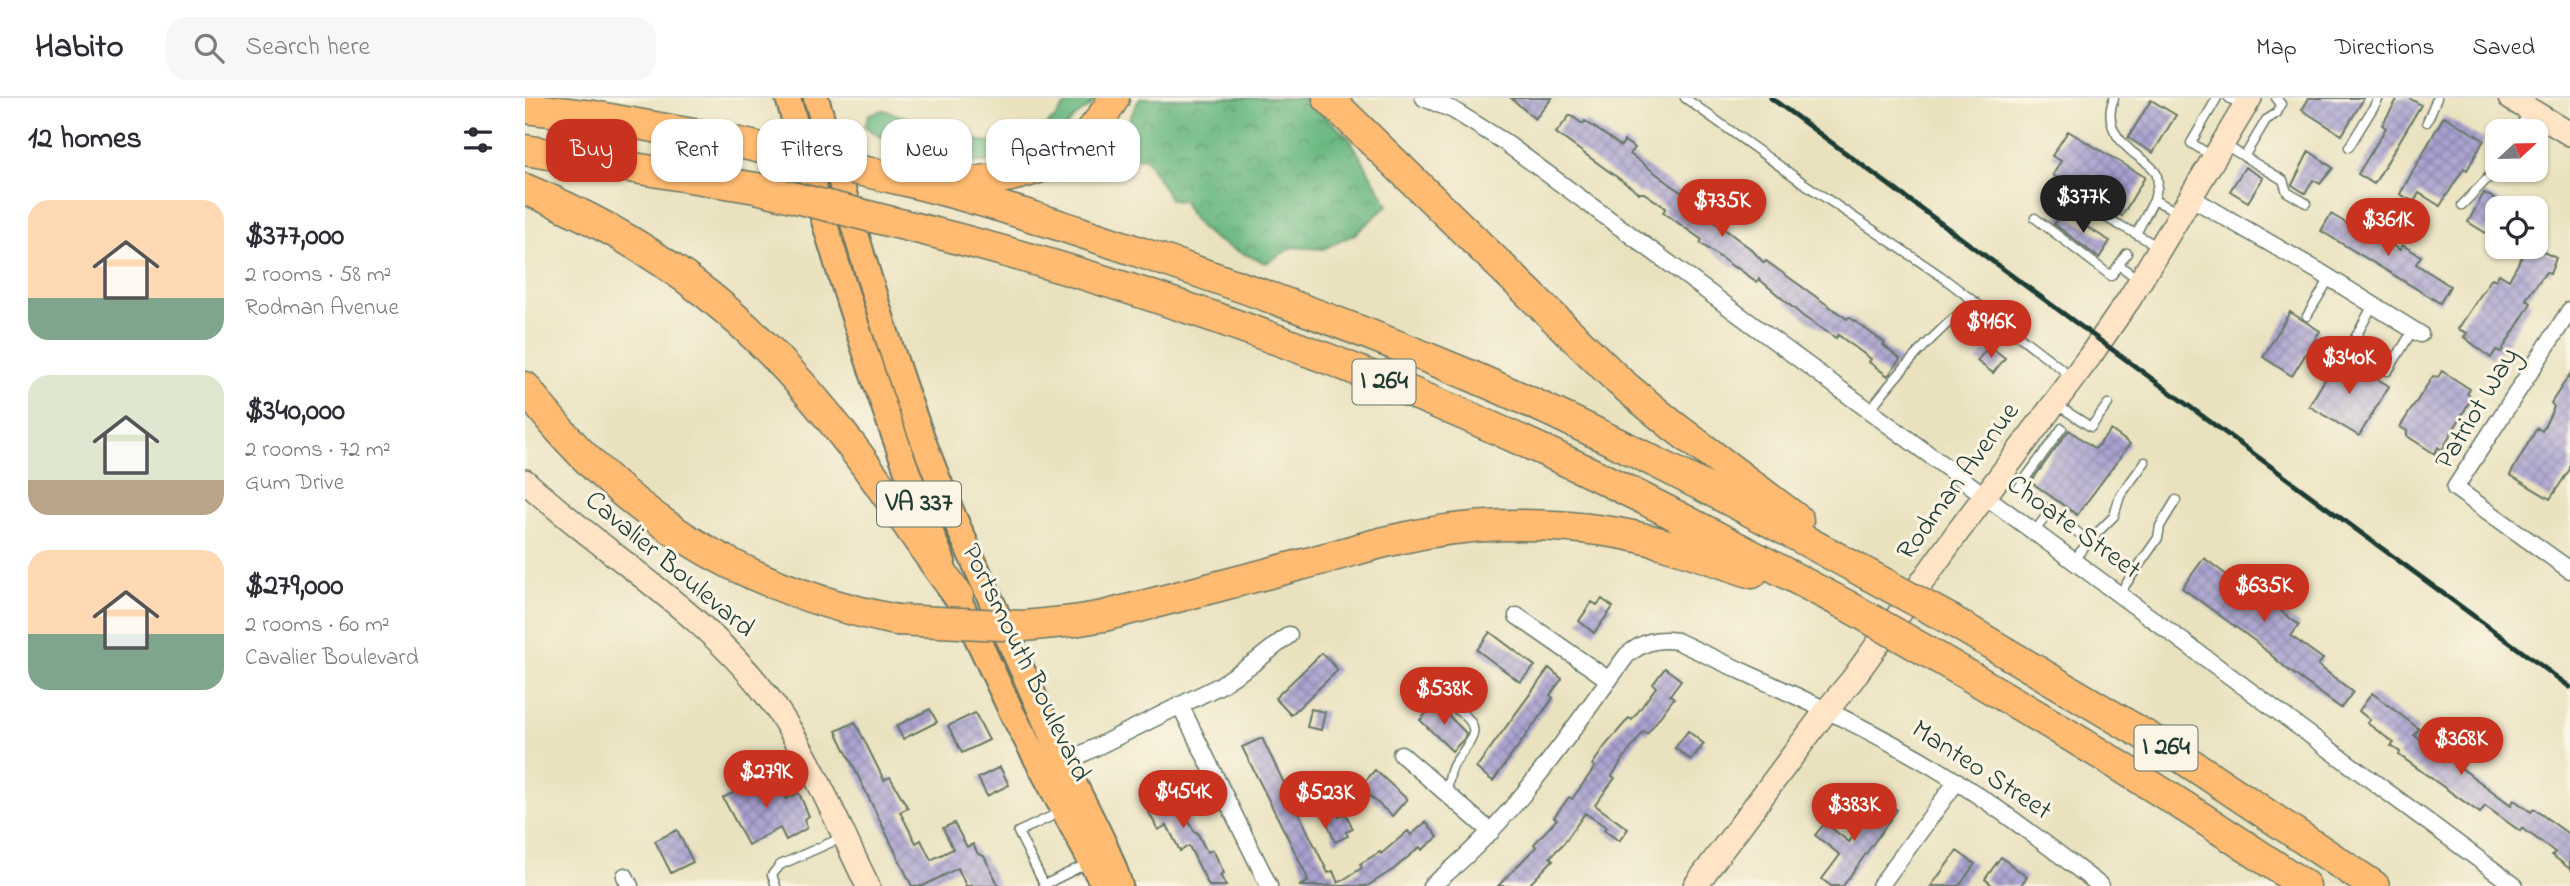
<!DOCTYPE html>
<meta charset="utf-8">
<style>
:root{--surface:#fff;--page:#f7f7f7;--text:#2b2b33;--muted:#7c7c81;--line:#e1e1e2;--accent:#c8321e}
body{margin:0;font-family:"Indie Flower",sans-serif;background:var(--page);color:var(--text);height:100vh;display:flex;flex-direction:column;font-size:26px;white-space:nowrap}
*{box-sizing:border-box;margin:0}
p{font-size:23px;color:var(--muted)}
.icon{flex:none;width:38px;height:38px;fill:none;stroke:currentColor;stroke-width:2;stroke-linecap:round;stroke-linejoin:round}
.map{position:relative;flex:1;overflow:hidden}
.details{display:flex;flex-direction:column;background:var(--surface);width:525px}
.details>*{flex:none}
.guide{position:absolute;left:21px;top:21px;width:665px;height:63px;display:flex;gap:14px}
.needle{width:46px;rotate:68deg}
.fabs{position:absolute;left:1960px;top:21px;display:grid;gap:14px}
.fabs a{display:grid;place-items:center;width:63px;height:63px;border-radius:14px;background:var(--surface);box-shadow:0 2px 5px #0004;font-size:35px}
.price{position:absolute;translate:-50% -60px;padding:0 16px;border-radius:24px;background:var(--accent);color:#fff;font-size:23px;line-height:46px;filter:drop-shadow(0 2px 4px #0008)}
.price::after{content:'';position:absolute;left:50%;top:42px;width:21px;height:16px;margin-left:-10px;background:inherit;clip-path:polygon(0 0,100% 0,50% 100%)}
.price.current{background:#222;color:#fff}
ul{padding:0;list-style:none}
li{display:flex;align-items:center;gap:21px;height:175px;padding:0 28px}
li span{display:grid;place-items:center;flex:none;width:196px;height:140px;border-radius:21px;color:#555}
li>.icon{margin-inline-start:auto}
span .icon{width:84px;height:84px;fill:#fffc;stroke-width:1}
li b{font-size:30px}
h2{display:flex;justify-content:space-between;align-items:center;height:84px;padding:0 28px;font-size:30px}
.pill{padding:0 24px;border-radius:21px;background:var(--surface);box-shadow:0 2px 5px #0004;font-size:24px;line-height:63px}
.pill.current{background:var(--accent);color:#fff}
header{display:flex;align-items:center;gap:42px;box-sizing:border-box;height:98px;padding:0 35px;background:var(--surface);border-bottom:2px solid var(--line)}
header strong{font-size:33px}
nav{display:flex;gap:38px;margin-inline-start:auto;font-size:24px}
.search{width:490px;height:63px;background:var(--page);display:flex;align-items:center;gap:18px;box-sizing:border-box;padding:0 24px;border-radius:21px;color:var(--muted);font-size:26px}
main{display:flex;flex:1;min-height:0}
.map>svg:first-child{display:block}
.forest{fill:url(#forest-crowns);stroke:#447a5b;stroke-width:2}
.building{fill:url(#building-cross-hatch)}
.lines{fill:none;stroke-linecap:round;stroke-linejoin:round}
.lane-casing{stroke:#667765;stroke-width:11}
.street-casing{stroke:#667765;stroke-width:19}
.secondary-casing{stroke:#667765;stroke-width:26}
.primary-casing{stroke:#667765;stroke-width:28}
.highway-casing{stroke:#667765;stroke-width:33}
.lane{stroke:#fff;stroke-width:8}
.street{stroke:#fff;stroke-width:16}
.secondary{stroke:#ffe4c6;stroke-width:23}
.primary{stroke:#ffbb71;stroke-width:24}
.highway{stroke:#ffbb71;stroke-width:30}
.rail{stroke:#1f3d34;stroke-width:5}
.highway-bridge-casing{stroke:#667765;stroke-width:33;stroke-linecap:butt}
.highway-bridge{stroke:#ffbb71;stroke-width:30}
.labels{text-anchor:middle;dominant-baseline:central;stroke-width:6;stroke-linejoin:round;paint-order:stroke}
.shield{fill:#fcf5e5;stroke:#617469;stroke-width:2}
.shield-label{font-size:26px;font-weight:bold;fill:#1f3d34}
.street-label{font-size:28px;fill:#1f3d34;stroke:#fcf5e5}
</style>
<header>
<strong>Habito</strong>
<div class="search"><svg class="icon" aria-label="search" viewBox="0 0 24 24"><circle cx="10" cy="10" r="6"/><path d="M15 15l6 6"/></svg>Search here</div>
<nav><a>Map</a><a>Directions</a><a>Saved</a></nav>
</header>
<main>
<section class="details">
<h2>12 homes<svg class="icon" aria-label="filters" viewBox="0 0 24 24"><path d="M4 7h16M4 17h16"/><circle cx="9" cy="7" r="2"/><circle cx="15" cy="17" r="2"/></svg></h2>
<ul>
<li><span style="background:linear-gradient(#ffd9b3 70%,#7fa58c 0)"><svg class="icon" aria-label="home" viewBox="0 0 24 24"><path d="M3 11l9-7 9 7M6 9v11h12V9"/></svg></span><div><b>$377,000</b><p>2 rooms · 58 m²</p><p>Rodman Avenue</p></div></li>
<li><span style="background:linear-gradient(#dfe7d0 75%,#b9a48a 0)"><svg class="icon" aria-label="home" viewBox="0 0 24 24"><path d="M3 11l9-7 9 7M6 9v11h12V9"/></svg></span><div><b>$340,000</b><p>2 rooms · 72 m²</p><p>Gum Drive</p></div></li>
<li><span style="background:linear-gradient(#ffd9b3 60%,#7fa58c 0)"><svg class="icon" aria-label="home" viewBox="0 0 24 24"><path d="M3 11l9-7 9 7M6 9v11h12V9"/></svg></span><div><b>$279,000</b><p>2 rooms · 60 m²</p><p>Cavalier Boulevard</p></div></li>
</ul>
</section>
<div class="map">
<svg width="2045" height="788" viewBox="0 0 2045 788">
<defs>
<pattern id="forest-crowns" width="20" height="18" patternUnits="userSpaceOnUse" patternTransform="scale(1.75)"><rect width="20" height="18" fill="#6ab882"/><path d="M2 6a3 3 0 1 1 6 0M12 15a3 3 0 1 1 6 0" fill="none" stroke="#57976b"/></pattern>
<pattern id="building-cross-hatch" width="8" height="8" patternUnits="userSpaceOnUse" patternTransform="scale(1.75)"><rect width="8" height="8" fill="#a9a1d0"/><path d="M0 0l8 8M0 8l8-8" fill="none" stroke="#8984aa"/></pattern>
</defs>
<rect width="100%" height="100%" fill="#fcf5e5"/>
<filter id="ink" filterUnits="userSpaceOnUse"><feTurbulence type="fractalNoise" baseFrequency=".0143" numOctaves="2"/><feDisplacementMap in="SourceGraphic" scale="14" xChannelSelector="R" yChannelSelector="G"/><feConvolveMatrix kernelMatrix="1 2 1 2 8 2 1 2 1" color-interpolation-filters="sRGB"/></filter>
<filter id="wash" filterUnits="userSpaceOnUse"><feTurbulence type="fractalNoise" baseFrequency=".00686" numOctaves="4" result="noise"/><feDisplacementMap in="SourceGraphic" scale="28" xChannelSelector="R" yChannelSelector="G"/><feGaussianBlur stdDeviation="1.57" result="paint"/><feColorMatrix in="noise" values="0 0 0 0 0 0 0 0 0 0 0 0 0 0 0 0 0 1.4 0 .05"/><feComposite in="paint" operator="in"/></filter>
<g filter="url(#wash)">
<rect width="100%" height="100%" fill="#eae2bf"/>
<path class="forest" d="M546,0H572C567,10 556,13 548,21C540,31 533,40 522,47C502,60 455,68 432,62C421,58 410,50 400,43C376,50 358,44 340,28L344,16L359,12L455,43L497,47L530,20Z
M615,0H780L825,41L863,107L830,136L798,151L768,149L741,165C706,150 674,141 658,103L646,102L620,59L599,62L590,50Z"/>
<g id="blocks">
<path class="building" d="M986,0H1027L1010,21Z
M1784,0H1839L1817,37L1777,12Z
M1873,0H1884L1896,7L1849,86L1833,76L1861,30L1857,27Z
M1626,2L1651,17L1628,55L1603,40Z
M1045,17L1058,26L1060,23L1096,48L1099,43L1110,50L1105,56L1165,101L1163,104L1226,151L1239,165L1241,163L1322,221L1324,219L1360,245L1358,247L1375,261L1363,278L1344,264L1346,261L1313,237L1311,240L1279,219L1234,181L1232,184L1211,169L1210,170L1175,145L1177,142L1138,114L1141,110L1119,95H1114L1031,35Z
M1919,18L1959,42L1942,72L1939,70L1915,108L1894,95L1889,104L1875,96Z
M1543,33L1620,79L1597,118L1574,105L1553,87H1545L1528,77L1536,63L1527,58Z
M1784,53L1808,70L1795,86L1788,82L1780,95L1767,87Z
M1720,69L1738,80L1723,104L1705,93Z
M1959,95L1978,105L1975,110H1972V115L1961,135L1943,124Z
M1537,114L1585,143L1574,160L1529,126Z
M1806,116L1849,142L1852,137L1875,152L1877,147L1896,158L1891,166L1925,188L1915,205L1796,133Z
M2010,150L2031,160L2025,176L2021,174L2001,201L2006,205L1976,254L1971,252L1966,260L1939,239L1942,235L1933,231L1967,180L1971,182L1974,176L1984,182L2000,153L2007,157Z
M1765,214L1795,233L1767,278L1738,259Z
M1464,248L1480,260L1468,275L1452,263Z
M1814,258L1864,288L1834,338L1784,308Z
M1917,273L1945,291L1942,296L1947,299L1917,352L1913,349L1910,356L1882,338V333L1875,329L1908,278L1913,279Z
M2045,276V371L2025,401L1985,377L2012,330L2017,333L2029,309L2026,305Z
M1544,332L1570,351L1586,332L1605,346L1552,417L1506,384Z
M1679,460L1707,481L1702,489L1749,476L1752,488L1763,494L1752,510L1774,527L1766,538L1798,561L1793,567L1828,594L1816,610L1762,571L1730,543L1657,490Z
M1077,501L1088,509L1069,535L1054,523L1067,504L1072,507Z
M965,534L1010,568L995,584L952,552Z
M797,555L813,572L766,617L750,600Z
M1024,570L1037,581L1025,597L1028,600L968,683L951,670Z
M1140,570L1156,582L1145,597L1149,600L1122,636L1119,633L1098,661L1087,678L1090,680L1070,707L1103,731L1094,743L1079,732L1081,729L1060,715L1039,745L1025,759L1028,762L1003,788H973L1011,749L1009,746L1032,721L1029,719L1044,699L1047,701L1070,669L1067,667L1080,648L1104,620L1107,622L1131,589L1128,586Z
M1847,595L1894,631L1889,637L1915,657L1925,644L1946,659L1936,670L1986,707L1989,702L2006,714L2009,711L2045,737V771L2027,757L2030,754L1997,730L1995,733L1960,708L1955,715L1874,657L1875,654L1866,648L1869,645L1842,625L1845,622L1834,613Z
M911,605L941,635L939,641L927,653L895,622Z
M405,611L412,624L378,641L371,628Z
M786,611L800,614L796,632L782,629Z
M450,615L464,642L437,655L423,628Z
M330,624L359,682L365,679L383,710L375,714L391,745L396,742L406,762L428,751L418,730L429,725L442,749L448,746L453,756L459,758L474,788H441L433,770L398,788H387L311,633Z
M1163,633L1179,646L1166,662L1150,650Z
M737,640L803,775L808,773L813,785L837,770L835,766L855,754L856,756L883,733L886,737L901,724L913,739L897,752L895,749L869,771L842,788H774L783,784L781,776L717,649Z
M475,669L484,687L462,698L453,680Z
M850,672L882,701L867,718L835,689Z
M248,674L261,701L274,695L284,718L279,721L282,730L261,742L255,730L223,747L198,700Z
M647,683L661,708L657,710L670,735L672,734L682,754L688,752L699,775L695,777L701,788H684L664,748L655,753L642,727L633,732L618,703L628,698L626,694Z
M1357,700L1372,712L1318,788H1306L1297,781L1315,757L1290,737L1300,725L1324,744Z
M812,716L814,719L821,716L828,731L821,734L823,738L810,744L801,721Z
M152,732L168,764L146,775L130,743Z
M1432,753L1450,766L1434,788H1406Z
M1476,759L1502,779L1495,788H1468L1460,781Z"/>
</g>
</g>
<g filter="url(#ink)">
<use href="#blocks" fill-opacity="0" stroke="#667765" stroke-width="2"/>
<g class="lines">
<defs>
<path id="lane" d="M1160,0L1277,84L1416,178L1546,278
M1589,0C1578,26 1594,45 1615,60C1621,64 1628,69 1631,75C1635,84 1631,93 1629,102
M1704,0L1719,9
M1902,24L1912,0
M1992,33L2003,15
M1700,47L1758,82L1762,94L1781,105
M1824,49L1854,0
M1687,58L1666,45L1692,0
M1719,59L1741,22L1752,15L1756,6L1751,0
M1549,92L1583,121L1611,136
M1937,107L1962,81L1972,65
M1510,120L1586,178L1602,155
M1634,149L1611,136L1629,102L1653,114
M1594,167L1614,182
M1782,218L1805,180
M1823,253L1848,207
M1863,273L1888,232
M1532,307L1566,329L1583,306
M1344,313C1374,273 1409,235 1449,203
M1525,413L1564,443
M1509,434L1525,413L1494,389L1537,330
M1548,463L1564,443L1589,418L1595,398L1620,364
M1594,496L1633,440L1635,428L1651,402
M922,696C923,687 924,676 928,668C940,647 965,632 932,612
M519,787L563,765
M251,788L247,777L255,767L318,739
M520,788L493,734L536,714"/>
<path id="street" d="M899,0L928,12L978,43L1990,788
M1665,99L1795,174L1895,236
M2045,212L1930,390L2045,472
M992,518L1084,582
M656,609L744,788
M876,656L966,734
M539,665L694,588L730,564L764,537
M100,778L105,788
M906,788C986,726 1042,638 1102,557C1118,544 1131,540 1152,543C1240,585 1332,622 1415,673C1471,707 1523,748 1576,788
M1355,788L1432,683"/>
<path id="secondary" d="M1985,0L2045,36
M0,383C77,454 176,512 240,595C282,649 312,726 343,788
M1170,788L1301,613L1327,582L1432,435L1565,258L1605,200L1725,0"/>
<path id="primary" d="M263,0C308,157 355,313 418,464
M291,0C333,140 370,283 428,417C464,499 501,581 538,663C557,704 582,744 595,788
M438,510L488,617L573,777L583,788"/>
<path id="highway" d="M803,0L1095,284L1147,327L1273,422
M0,10L68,18L201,42
M0,52L231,90
M368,80C455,100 541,129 626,158C734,194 840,233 944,277C1080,335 1212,405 1342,476
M419,88C498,77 545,77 589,0
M0,91C141,149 237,229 328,350C364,398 397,449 433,497
M371,125C609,183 841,267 1062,373C1150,415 1235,462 1321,507
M0,289C94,416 216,491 371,522
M1426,522L1653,657L1849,788
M549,523L579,518C644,501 710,484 775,467C808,459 840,448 873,441C939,425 1012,423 1080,433C1132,440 1178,459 1227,475
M1403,554C1532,628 1658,705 1780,788"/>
</defs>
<use href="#lane" class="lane-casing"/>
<use href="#street" class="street-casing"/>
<use href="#secondary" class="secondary-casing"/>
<use href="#primary" class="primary-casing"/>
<use href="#highway" class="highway-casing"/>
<use href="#lane" class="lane"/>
<use href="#street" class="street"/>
<use href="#secondary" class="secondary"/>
<use href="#primary" class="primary"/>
<use href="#highway" class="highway"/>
<path class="rail" d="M1246,0L2045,589"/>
<defs>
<path id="highway-bridge" d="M201,42L368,80
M231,90L371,125
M1342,476L1426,522
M1321,507L1403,554
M371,522L499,528L549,523"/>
</defs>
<use href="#highway-bridge" class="highway-bridge-casing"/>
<use href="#highway-bridge" class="highway-bridge"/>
</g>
</g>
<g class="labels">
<g class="shield">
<rect x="827.5" y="261.5" width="63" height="45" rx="5"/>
<rect x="352" y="383.5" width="84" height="45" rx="5"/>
<rect x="1609.5" y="627.5" width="63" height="45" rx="5"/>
</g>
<g class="shield-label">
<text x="859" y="284">I 264</text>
<text x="394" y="406">VA 337</text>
<text x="1641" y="650">I 264</text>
</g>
<g class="street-label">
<text transform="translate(1953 311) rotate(-59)">Patriot Way</text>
<text transform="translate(1434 384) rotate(-54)">Rodman Avenue</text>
<text transform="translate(1548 430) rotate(36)">Choate Street</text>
<text transform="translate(144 467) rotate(40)">Cavalier Boulevard</text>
<text transform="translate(500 565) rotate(64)">Portsmouth Boulevard</text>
<text transform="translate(1456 673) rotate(33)">Manteo Street</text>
</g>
</g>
</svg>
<div class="fabs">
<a><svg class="needle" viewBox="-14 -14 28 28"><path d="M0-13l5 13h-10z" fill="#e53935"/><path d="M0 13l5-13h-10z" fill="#7c7c81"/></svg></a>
<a><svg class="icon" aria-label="locate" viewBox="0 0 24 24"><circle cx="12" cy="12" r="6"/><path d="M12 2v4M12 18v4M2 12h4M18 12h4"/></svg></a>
</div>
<b class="price current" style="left:1558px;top:137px">$377K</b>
<b class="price" style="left:1197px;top:141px">$735K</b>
<b class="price" style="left:1863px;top:160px">$361K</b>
<b class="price" style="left:1466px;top:262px">$916K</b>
<b class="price" style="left:1824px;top:298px">$340K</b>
<b class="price" style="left:1739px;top:526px">$635K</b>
<b class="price" style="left:919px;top:629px">$538K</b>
<b class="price" style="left:1936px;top:679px">$368K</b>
<b class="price" style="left:241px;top:712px">$279K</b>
<b class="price" style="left:658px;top:732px">$454K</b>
<b class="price" style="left:800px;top:733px">$523K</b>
<b class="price" style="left:1329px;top:745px">$383K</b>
<div class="guide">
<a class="pill current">Buy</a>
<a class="pill">Rent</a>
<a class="pill">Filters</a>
<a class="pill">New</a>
<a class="pill">Apartment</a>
</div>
</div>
</main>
